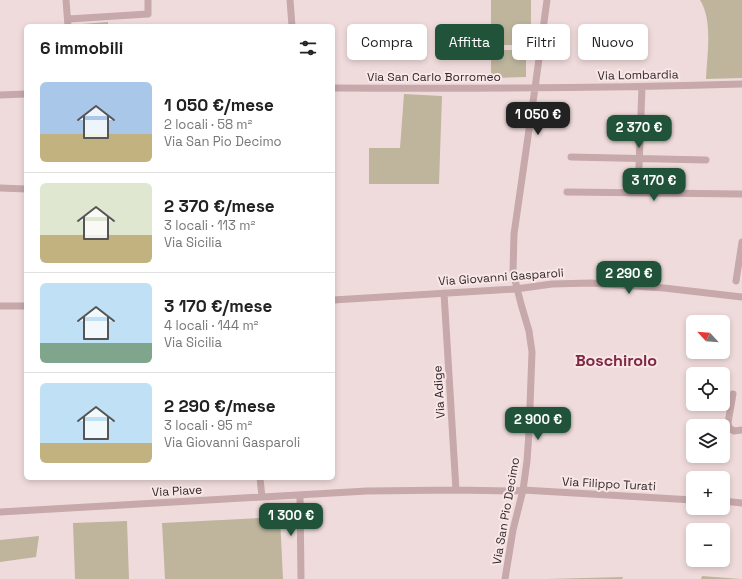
<!DOCTYPE html>
<html lang="it">
<meta charset="utf-8">
<style>
:root{--surface:#fff;--page:#f6f6f6;--text:#222;--muted:#767676;--line:#e0e0e0;--accent:#205339}
body{margin:0;font-family:"Space Grotesk",sans-serif;background:var(--page);color:var(--text);height:100vh;display:flex;flex-direction:column;font-size:15px;white-space:nowrap}
*{box-sizing:border-box;margin:0}
p{font-size:13px;color:var(--muted)}
.icon{flex:none;width:22px;height:22px;fill:none;stroke:currentColor;stroke-width:2;stroke-linecap:round;stroke-linejoin:round}
.map{position:relative;flex:1;overflow:hidden}
.panel{position:absolute;left:24px;top:24px;width:311px;height:456px;display:flex;flex-direction:column;background:var(--surface);border-radius:6px;box-shadow:0 2px 6px #0003}
.panel>*{flex:none}
.top-card{position:absolute;left:347px;top:24px;width:335px;height:36px;display:flex;gap:8px}
.needle{width:26px;rotate:296deg}
.controls{position:absolute;left:686px;top:315px;display:grid;gap:8px}
.controls a{display:grid;place-items:center;width:44px;height:44px;border-radius:6px;background:var(--surface);box-shadow:0 2px 6px #0003;font-size:20px}
.price{position:absolute;translate:-50% -34px;padding:0 9px;border-radius:8px;background:var(--accent);color:#fff;font-size:13px;line-height:26px;filter:drop-shadow(0 1px 2px #0008)}
.price::after{content:'';position:absolute;left:50%;top:24px;width:12px;height:9px;margin-left:-6px;background:inherit;clip-path:polygon(0 0,100% 0,50% 100%)}
.price.active{background:#222;color:#fff}
ul{padding:0;list-style:none}
li{display:flex;align-items:center;gap:12px;height:100px;padding:0 16px}
li+li{border-top:1px solid var(--line)}
li span{display:grid;place-items:center;flex:none;width:112px;height:80px;border-radius:6px;color:#555}
li>.icon{margin-inline-start:auto}
span .icon{width:48px;height:48px;fill:#fffc;stroke-width:1}
li b{font-size:17px}
h2{display:flex;justify-content:space-between;align-items:center;height:48px;padding:0 16px;font-size:17px}
.tag{padding:0 14px;border-radius:6px;background:var(--surface);box-shadow:0 2px 6px #0003;font-size:14px;line-height:36px}
.tag.active{background:var(--accent);color:#fff}
.map>svg:first-child{display:block}
.green{fill:#beb59c}
.lines{fill:none;stroke-linecap:round;stroke-linejoin:round}
.minor{stroke:#c7a8ab;stroke-width:7}
.labels{text-anchor:middle;dominant-baseline:central;stroke-width:4;stroke-linejoin:round;paint-order:stroke}
.street-label{font-size:12px;fill:#34272b;stroke:#f8e7e7}
.district-label{font-size:16px;font-weight:bold;fill:#7e2644;stroke:#f8e7e7}
</style>
<div class="map">
<svg width="742" height="579" viewBox="0 0 742 579">
<rect width="100%" height="100%" fill="#f0dbdc"/>
<path class="green" d="M491,0H531V45H491Z
M700,0H742V78L706,79C707,55 713,20 700,0Z
M108,22V26H80L82,24Z
M491,50H526V77L491,78Z
M404,94L442,96L439,184H369V148H400Z
M280,517L283,579H165L162,523Z
M127,521L129,579H75L73,523Z
M39,536L36,557L0,562V540Z
M702,576L741,579H701Z
M623,577L622,579H546Z"/>
<g class="lines">
<path class="minor" d="M66,0L68,26
M290,0L292,26
M68,19L148,14V0
M333,88C469,89 606,88 742,84
M0,95L26,94
M571,157L706,160
M0,188L26,189
M567,192L742,194
M638,193L642,87
M736,281L742,242
M444,293L456,490
M333,300L516,289L552,284L591,283L664,288L742,297
M0,306H26
M733,394L728,423L729,428L734,431L742,430
M260,478L262,497
M300,495L301,579
M723,501L742,503
M0,512L367,491L456,490L515,491L523,490L693,500
M505,579L513,530L523,490L527,461L529,432L532,352L529,331L521,304L513,272L514,234L535,88L547,0"/>
</g>
<g class="labels">
<g class="street-label">
<text transform="translate(638 75) rotate(-1)">Via Lombardia</text>
<text x="434" y="77">Via San Carlo Borromeo</text>
<text transform="translate(501 277) rotate(-4)">Via Giovanni Gasparoli</text>
<text transform="translate(439 392) rotate(-94)">Via Adige</text>
<text transform="translate(609 484) rotate(3)">Via Filippo Turati</text>
<text transform="translate(177 491) rotate(-3)">Via Piave</text>
<text transform="translate(506 511) rotate(-80)">Via San Pio Decimo</text>
</g>
<g class="district-label">
<text x="616" y="360">Boschirolo</text>
</g>
</g>
</svg>
<div class="controls">
<a><svg class="needle" viewBox="-14 -14 28 28"><path d="M0-13l5 13h-10z" fill="#e53935"/><path d="M0 13l5-13h-10z" fill="#767676"/></svg></a>
<a><svg class="icon" aria-label="locate" viewBox="0 0 24 24"><circle cx="12" cy="12" r="6"/><path d="M12 2v4M12 18v4M2 12h4M18 12h4"/></svg></a>
<a><svg class="icon" aria-label="layers" viewBox="0 0 24 24"><path d="M12 4l9 5-9 5-9-5zM3 14l9 5 9-5"/></svg></a>
<a>+</a>
<a>−</a>
</div>
<b class="price active" style="left:538px;top:136px">1 050 €</b>
<b class="price" style="left:639px;top:149px">2 370 €</b>
<b class="price" style="left:654px;top:202px">3 170 €</b>
<b class="price" style="left:629px;top:295px">2 290 €</b>
<b class="price" style="left:538px;top:441px">2 900 €</b>
<b class="price" style="left:291px;top:537px">1 300 €</b>
<div class="top-card">
<a class="tag">Compra</a>
<a class="tag active">Affitta</a>
<a class="tag">Filtri</a>
<a class="tag">Nuovo</a>
</div>
<section class="panel">
<h2>6 immobili<svg class="icon" aria-label="filters" viewBox="0 0 24 24"><path d="M4 7h16M4 17h16"/><circle cx="9" cy="7" r="2"/><circle cx="15" cy="17" r="2"/></svg></h2>
<ul>
<li><span style="background:linear-gradient(#a9c7e8 65%,#c2b280 0)"><svg class="icon" aria-label="home" viewBox="0 0 24 24"><path d="M3 11l9-7 9 7M6 9v11h12V9"/></svg></span><div><b>1 050 €/mese</b><p>2 locali · 58 m²</p><p>Via San Pio Decimo</p></div></li>
<li><span style="background:linear-gradient(#dfe7d0 65%,#c2b280 0)"><svg class="icon" aria-label="home" viewBox="0 0 24 24"><path d="M3 11l9-7 9 7M6 9v11h12V9"/></svg></span><div><b>2 370 €/mese</b><p>3 locali · 113 m²</p><p>Via Sicilia</p></div></li>
<li><span style="background:linear-gradient(#bfe0f5 75%,#7fa58c 0)"><svg class="icon" aria-label="home" viewBox="0 0 24 24"><path d="M3 11l9-7 9 7M6 9v11h12V9"/></svg></span><div><b>3 170 €/mese</b><p>4 locali · 144 m²</p><p>Via Sicilia</p></div></li>
<li><span style="background:linear-gradient(#bfe0f5 75%,#c2b280 0)"><svg class="icon" aria-label="home" viewBox="0 0 24 24"><path d="M3 11l9-7 9 7M6 9v11h12V9"/></svg></span><div><b>2 290 €/mese</b><p>3 locali · 95 m²</p><p>Via Giovanni Gasparoli</p></div></li>
</ul>
</section>
</div>
